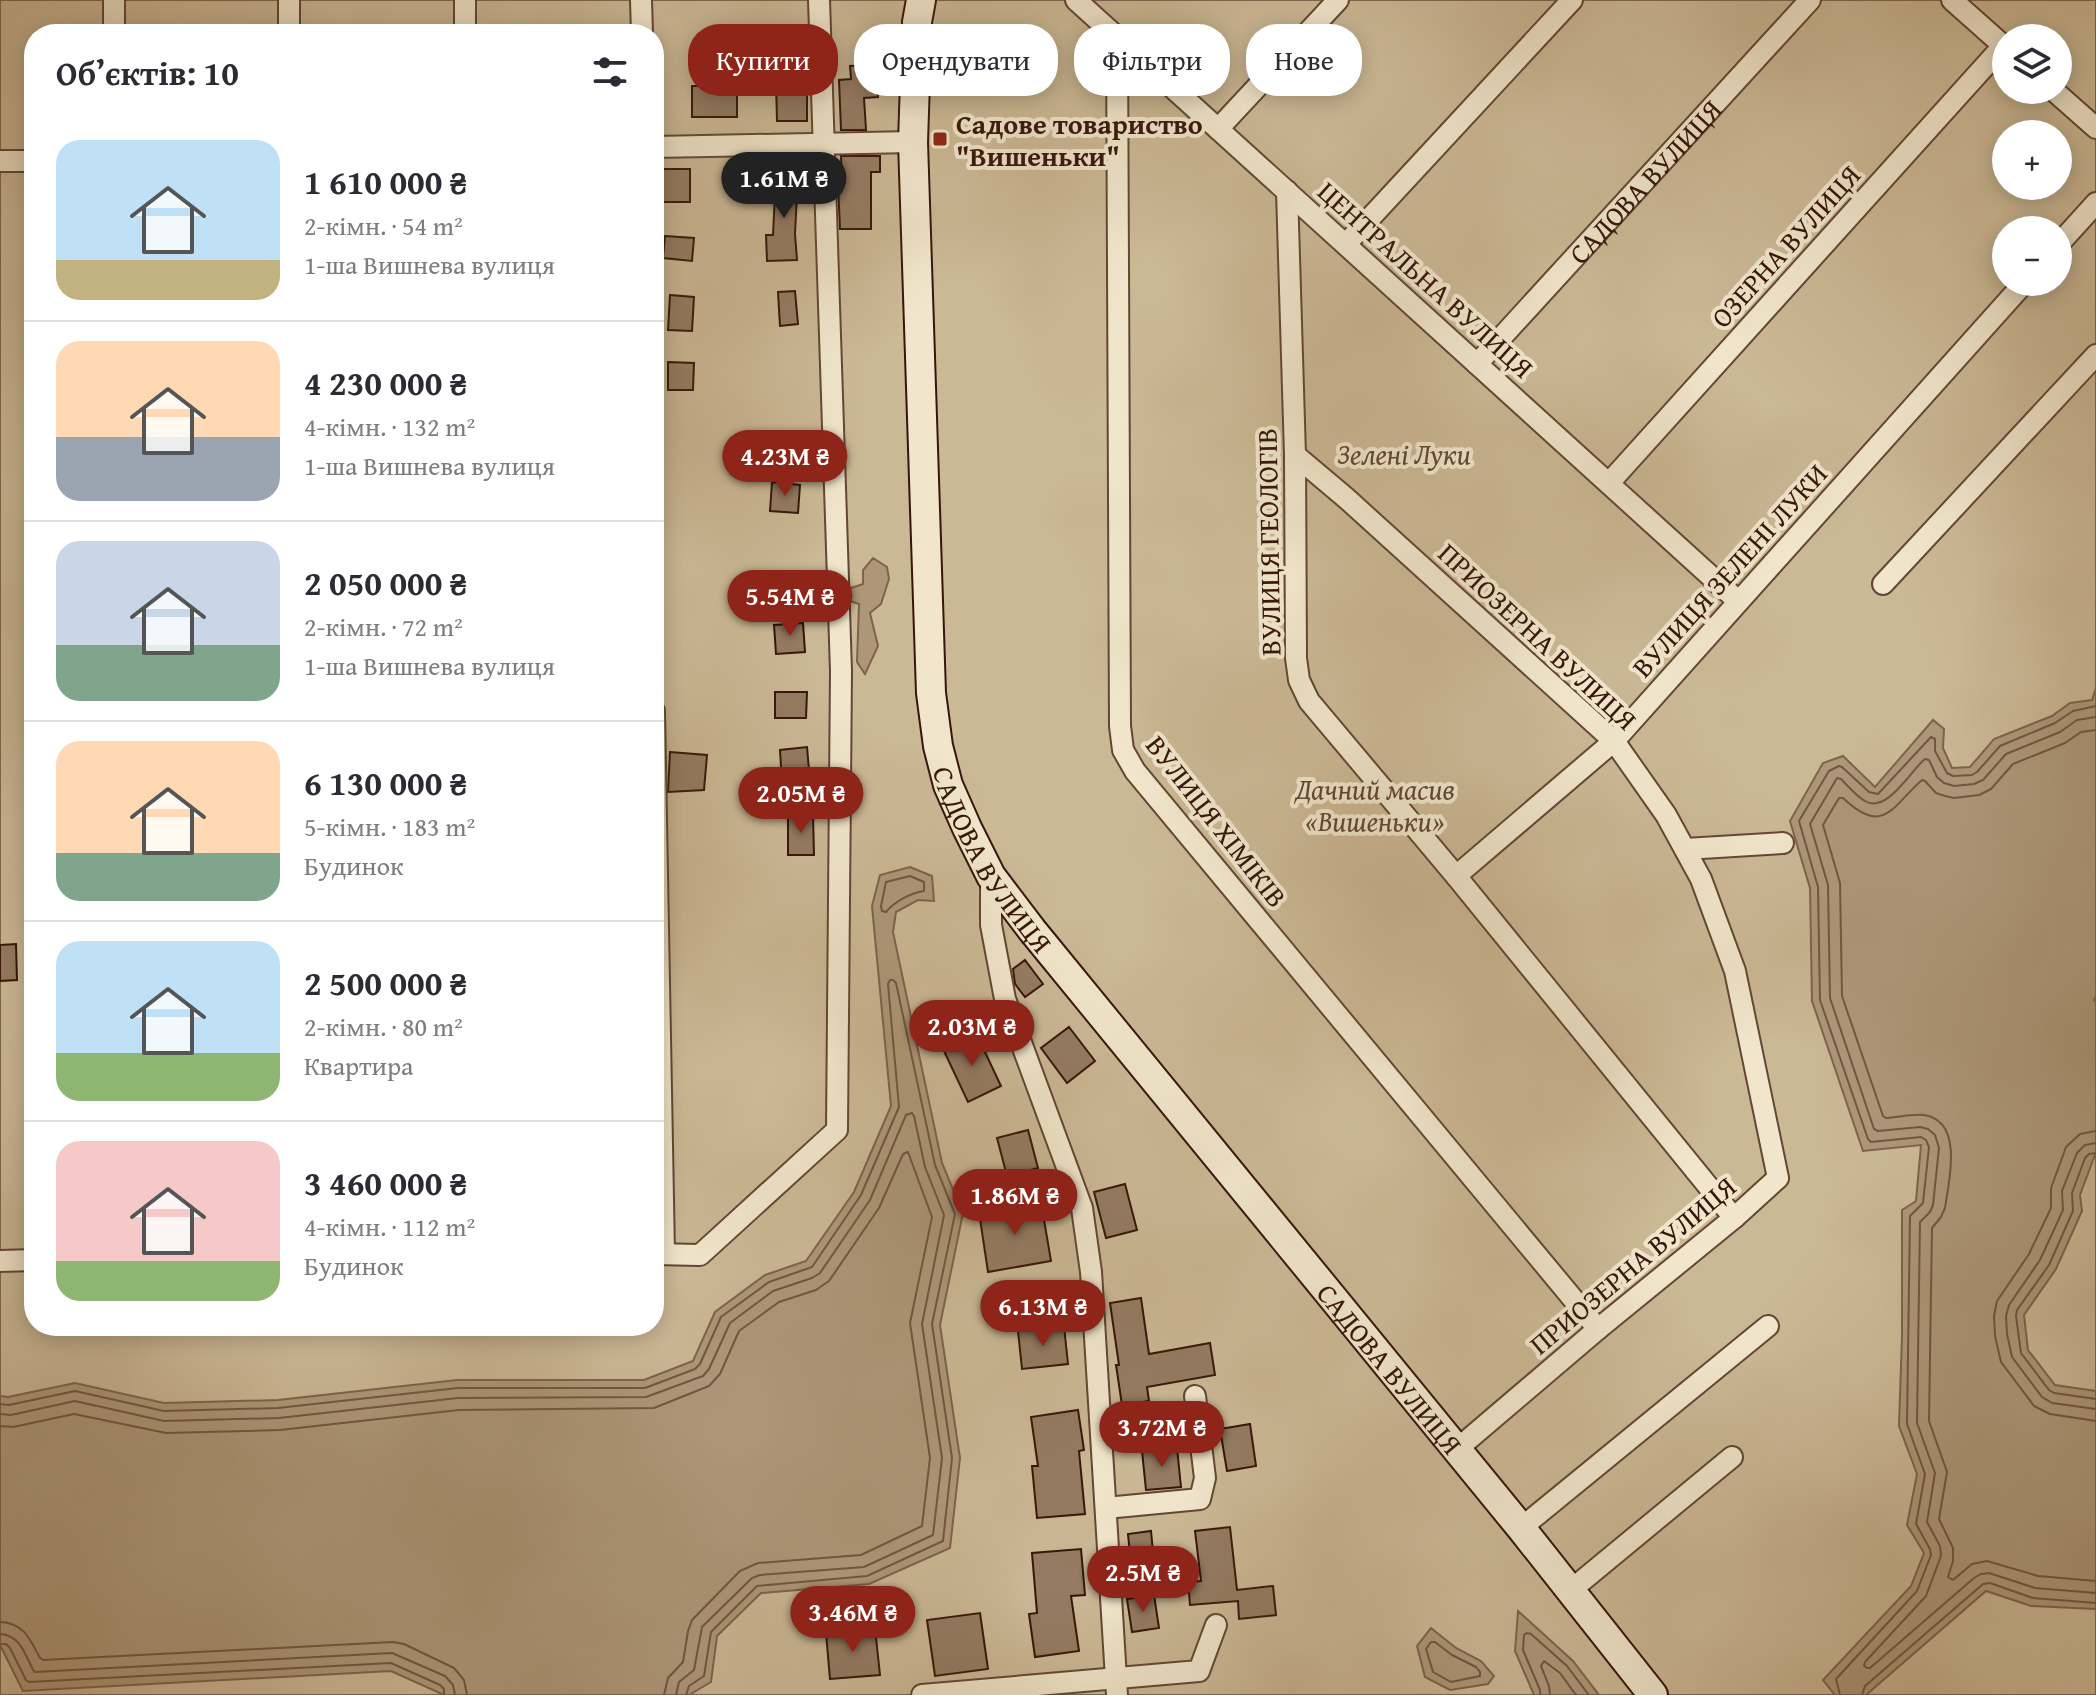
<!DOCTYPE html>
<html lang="uk">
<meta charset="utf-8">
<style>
:root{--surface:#fff;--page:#f2f2f3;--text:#2b2b33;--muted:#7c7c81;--line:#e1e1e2;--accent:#8f2418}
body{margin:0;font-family:"Gentium Book Plus",serif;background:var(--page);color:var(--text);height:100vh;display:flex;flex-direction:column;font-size:30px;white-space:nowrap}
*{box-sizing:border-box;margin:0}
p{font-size:26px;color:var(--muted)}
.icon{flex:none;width:44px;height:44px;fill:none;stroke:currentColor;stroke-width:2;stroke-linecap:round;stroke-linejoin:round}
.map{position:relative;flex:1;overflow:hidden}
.sheet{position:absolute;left:24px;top:24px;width:640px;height:1312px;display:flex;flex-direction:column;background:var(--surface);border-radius:32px;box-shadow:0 4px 20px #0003}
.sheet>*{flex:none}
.hud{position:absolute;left:688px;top:24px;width:760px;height:72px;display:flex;gap:16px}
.buttons{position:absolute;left:1992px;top:24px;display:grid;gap:16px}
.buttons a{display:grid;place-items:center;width:80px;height:80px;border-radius:50%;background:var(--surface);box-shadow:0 4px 20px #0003;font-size:40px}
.price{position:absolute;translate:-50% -68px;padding:0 18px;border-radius:28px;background:var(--accent);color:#fff;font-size:26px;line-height:52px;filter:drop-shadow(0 2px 4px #0008)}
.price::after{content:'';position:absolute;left:50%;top:48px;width:24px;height:18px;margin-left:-12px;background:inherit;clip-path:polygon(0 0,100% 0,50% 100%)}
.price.on{background:#222;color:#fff}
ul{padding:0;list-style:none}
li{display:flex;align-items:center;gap:24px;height:200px;padding:0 32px}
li+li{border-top:2px solid var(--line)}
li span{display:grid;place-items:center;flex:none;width:224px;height:160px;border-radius:24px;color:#555}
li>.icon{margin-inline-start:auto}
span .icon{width:96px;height:96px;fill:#fffc;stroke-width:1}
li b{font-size:34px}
h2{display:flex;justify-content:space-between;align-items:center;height:96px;padding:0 32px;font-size:34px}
.chip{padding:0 28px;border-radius:32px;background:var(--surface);box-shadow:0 4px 20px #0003;font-size:28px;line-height:72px}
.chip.on{background:var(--accent);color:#fff}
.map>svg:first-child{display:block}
.green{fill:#cbb895;stroke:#806750;stroke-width:2;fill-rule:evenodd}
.water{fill:#ad9778;stroke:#7d634c;stroke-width:2}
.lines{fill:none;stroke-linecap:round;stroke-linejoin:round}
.shore{stroke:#725641;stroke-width:2}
.building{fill:#947b61;stroke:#36160a;stroke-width:2}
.street-casing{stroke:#634734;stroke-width:24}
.secondary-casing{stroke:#36160a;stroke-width:32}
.street{stroke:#f1e6cc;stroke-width:20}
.secondary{stroke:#f1e6cc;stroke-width:28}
.poi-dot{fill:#8f2418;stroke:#f1e6cc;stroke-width:3}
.labels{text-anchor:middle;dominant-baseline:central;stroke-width:8;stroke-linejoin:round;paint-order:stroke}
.poi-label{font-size:28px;font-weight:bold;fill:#36160a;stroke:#f1e6cc;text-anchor:start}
.street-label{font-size:28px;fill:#36160a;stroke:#f1e6cc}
.park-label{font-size:28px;font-style:italic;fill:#634734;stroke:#f1e6cc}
</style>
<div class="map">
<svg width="2096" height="1695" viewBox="0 0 2096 1695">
<rect width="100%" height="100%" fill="#ead9b1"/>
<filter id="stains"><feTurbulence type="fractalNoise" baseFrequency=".0025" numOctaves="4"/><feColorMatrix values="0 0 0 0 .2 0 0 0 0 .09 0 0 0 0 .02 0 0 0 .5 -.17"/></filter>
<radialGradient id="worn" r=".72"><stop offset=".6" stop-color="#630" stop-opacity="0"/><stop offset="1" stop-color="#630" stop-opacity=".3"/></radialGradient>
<path class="green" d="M0,0H2096V1695H0ZM34,34H654V1326H34ZM2006,38H2058V90H2006ZM2006,134H2058V186H2006ZM2006,230H2058V282H2006Z"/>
<path class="water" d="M873,558L887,567L889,579L881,604L870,613L878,646L865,674L857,662L859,604L847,600L845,590L863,584V570Z
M2096,688V996L2094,1000L2096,1002V1152L2080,1195L2082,1211L2056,1269L2024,1315L2028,1350L2055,1385L2096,1391V1609L2031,1606L1986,1591L1866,1695H1835L1823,1680L1911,1586L1924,1553L1907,1525L1917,1474L1899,1426L1902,1336V1210L1916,1201L1921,1145L1863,1151L1812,1001L1810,888L1790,821L1823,763L1843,756L1875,787L1933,720L1944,729L1943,748L1952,768L1970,767L1994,739L2052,716L2070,703L2092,700Z
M910,867L932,876L934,901L918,900L896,912L893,932L942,1163L963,1213L940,1325L960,1458L950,1548L869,1584L761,1593L717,1636L711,1682L689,1695H444L391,1671L23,1691L0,1645V1396L8,1397L75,1383L164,1403L278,1400L457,1380H644L693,1361L715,1312L765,1275L806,1261L854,1192L891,1106L872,906L880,875Z
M1518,1611L1573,1661L1599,1695H1534L1515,1651Z
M1431,1628L1456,1648L1481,1661L1494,1676L1488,1684L1450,1690L1425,1677L1417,1646Z"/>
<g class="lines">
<path class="shore" d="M2096,717L2077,720L2060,732L2006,754L1983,780L1974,784L1954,786L1944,783L1937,777L1929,760L1925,759C1910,771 1887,814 1865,801C1856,796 1848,786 1841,779L1837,778L1810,824L1828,885L1830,998L1874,1129L1878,1131L1920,1127L1928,1129L1935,1135L1939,1148L1933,1205L1930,1212L1920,1222L1917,1423L1935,1473L1927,1522L1940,1546L1941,1556L1926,1596L1865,1662L1864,1666L1867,1668H1870L1974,1578L1981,1574L1989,1573L2035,1588L2096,1593
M2096,730L2081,732L2065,743L2013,764L1991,789L1979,795L1954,798L1945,796L1936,793L1925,781L1922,780C1892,806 1884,837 1843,798H1839L1823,825L1840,883L1842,996L1883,1116L1886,1118C1898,1117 1912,1114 1924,1115C1964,1121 1949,1181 1945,1208L1941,1217L1932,1228L1929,1421L1947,1472L1939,1519L1953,1548V1561L1948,1577L1953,1580L1972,1564L1987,1561L2038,1576L2096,1581
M910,876L924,882V891C911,893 895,901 886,912L882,911L881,906L886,882Z
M2096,1131L2080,1134L2066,1147L2051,1188V1208L2029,1254L1997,1301L1994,1316L1995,1336L2001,1362L2034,1406L2050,1414L2096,1421
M2096,1143L2085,1145L2077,1153L2062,1191L2063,1210L2040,1260L2009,1305L2006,1316L2007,1334L2012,1357L2042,1397L2052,1403L2096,1409
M2096,1153L2089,1154L2085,1158L2072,1193L2073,1211L2049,1265L2017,1310L2016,1316L2021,1353L2049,1390L2054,1393L2096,1399
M0,1404L9,1405L75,1391L164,1411L278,1408L458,1388H645L695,1369L700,1364L721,1317L769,1282L812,1267L861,1195L899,1107L888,984L890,980H893L896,983L935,1165L955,1214L932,1324L952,1458L943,1541L867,1576L757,1586L711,1632L704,1676L689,1686L686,1695
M0,1414L11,1415L75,1401L164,1421L279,1418L458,1398L646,1397L703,1376L709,1369L730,1323L773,1291L812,1278L820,1273L870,1200L906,1115L912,1113L914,1116L925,1167L944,1215L922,1324L942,1458L933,1535L864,1567L760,1575L752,1578L702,1627L694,1670L679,1682L676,1695
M0,1426L13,1427L74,1414L166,1433L280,1430L459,1410L654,1408L709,1386L720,1374L739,1331L779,1302L816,1290L829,1281L879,1208L903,1154L908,1152L932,1217L910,1323L930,1458L922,1526L861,1555L758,1563L740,1571L692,1620L688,1631L683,1662L668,1678L664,1695
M0,1622C24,1623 30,1639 40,1658L43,1660L393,1642L404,1644L454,1668L464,1680L467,1695
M0,1634C20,1635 25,1654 33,1670L35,1672L392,1653L445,1676L453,1685L455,1695
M1431,1642H1435L1452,1655L1476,1667L1480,1672V1676L1451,1682L1433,1672L1426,1649Z
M0,1644H6L10,1648L26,1680L29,1682L391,1663L440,1685L444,1689V1695
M1540,1695V1690L1523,1650L1524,1635L1527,1633L1531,1634L1567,1666L1589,1695
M1550,1695L1549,1686L1541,1666L1544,1661L1560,1673L1576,1695
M1840,1695L1836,1679L1917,1591L1931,1555L1930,1549L1916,1524L1925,1474L1907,1424L1910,1216L1923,1203L1929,1147L1926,1140L1921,1137L1871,1142L1868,1139L1820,1000L1818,887L1799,821L1829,771L1839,766L1842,767L1869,792L1878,794L1931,737L1935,739V751L1947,773L1953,776L1972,775L1977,772L2000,746L2055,723L2073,711L2096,706
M1862,1695L1865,1686L1983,1584L1990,1583L2033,1598L2096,1603"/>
</g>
<path class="building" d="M876,65L878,97L864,98L866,130H841L839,80L851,79L850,66Z
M776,83H807V121H777Z
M692,86H737V117H692Z
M841,156H880V172H871V229H840L838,184H842Z
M660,169H690V202H659Z
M776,173L798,174L795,234L797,260L767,261L766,235H773Z
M665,236L694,238L692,261L663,258Z
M795,291L798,324L780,326L778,292Z
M670,295L694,297L692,331L668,330Z
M668,362L694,363L693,390H668Z
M772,482L800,485L798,513L770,511Z
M803,623L805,652L776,654L774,625Z
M775,692H807L806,718H775Z
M807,747L810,782L782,784L780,750Z
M670,752L707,755L704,790L668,792Z
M788,815H813L814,855H788Z
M16,944L17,980L0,981V945Z
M1025,960L1043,984L1025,997L1015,984L1013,969Z
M1069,1027L1095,1061L1067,1083L1041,1048Z
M976,1033L1001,1086L968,1102L943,1049Z
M1028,1130L1038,1168L1007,1176L997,1138Z
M1125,1184L1137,1230L1106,1238L1094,1192Z
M1041,1202L1051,1261L988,1272L979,1212Z
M1141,1298L1149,1354L1210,1343L1215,1375L1147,1387L1149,1401L1122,1405L1116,1365H1119L1110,1303Z
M1064,1326L1068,1364L1022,1369L1018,1331Z
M1078,1410L1084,1450L1079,1451L1085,1514L1037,1518L1032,1466H1038L1031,1417Z
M1250,1424L1256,1466L1227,1471L1220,1429Z
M1177,1448L1181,1487L1146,1490L1142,1451Z
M1230,1527L1237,1590L1273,1586L1276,1615L1239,1619L1238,1601L1190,1605L1188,1582L1201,1581L1195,1531Z
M1151,1531L1154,1562L1131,1564L1128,1534Z
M1081,1549L1085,1595L1071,1596L1079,1651L1035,1657L1029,1614L1037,1613L1032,1553Z
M1154,1595L1159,1628L1132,1632L1127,1599Z
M980,1613L988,1669L935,1676L927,1620Z
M875,1628L880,1675L830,1679L826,1633Z"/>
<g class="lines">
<defs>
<g id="street">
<path d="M114,0V34"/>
<path d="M289,0V34"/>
<path d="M641,0L642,34"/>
<path d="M1076,0L1738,601"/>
<path d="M1952,0L2006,48"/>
<path d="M465,34V0"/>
<path d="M1117,37L1120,726L1123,750L1135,771L1598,1329"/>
<path d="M2053,90L2096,128"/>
<path d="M1218,129L1338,0"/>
<path d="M654,147L913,142"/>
<path d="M0,161H34"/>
<path d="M1287,191L1295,455L1296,658L1299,680L1309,701L1456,876L1734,1218"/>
<path d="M1346,244L1572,0"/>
<path d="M2058,245L2096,203"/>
<path id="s1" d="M1477,364L1810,0"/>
<path d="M1295,455L1346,498L1614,741L1666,815L1701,879L1735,971L1778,1178L1734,1218L1598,1329L1456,1450"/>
<path d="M1609,483L2003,46"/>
<path d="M1883,584L2096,355"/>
<path d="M654,711L664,1254"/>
<path d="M1685,849L1783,843"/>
<path d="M991,876V925L1005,999L1082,1208L1091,1272L1117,1695"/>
<path d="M1456,876L1614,741L2025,282"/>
<path d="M654,1254L700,1255L837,1130L841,671L819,0"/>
<path d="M0,1261L34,1260"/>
<path d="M1106,1508L1200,1499L1205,1478L1195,1396"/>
<path d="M1521,1528L1768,1326"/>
<path d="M1571,1590L1732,1457"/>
<path d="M922,1695L1199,1671L1216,1625"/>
</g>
<g id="secondary">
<path id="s2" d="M921,0L917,22L913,142L931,693L938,746L948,785L967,828L991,876L1032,930L1521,1528L1653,1695"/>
</g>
</defs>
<use href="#street" class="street-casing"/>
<use href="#secondary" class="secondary-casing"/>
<use href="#street" class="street"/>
<use href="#secondary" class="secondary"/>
</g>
<rect class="poi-dot" x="932" y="131" width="16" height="16" rx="4"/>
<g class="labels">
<g class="poi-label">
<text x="956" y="123">Садове товариство<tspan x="956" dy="32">"Вишеньки"</tspan></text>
</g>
<g class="street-label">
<text stroke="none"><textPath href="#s1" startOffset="248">САДОВА ВУЛИЦЯ</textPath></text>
<text transform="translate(1785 246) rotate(-48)">ОЗЕРНА ВУЛИЦЯ</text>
<text transform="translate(1426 279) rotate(42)">ЦЕНТРАЛЬНА ВУЛИЦЯ</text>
<text transform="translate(1268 542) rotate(-91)">ВУЛИЦЯ ГЕОЛОГІВ</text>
<text transform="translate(1729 570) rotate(-48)">ВУЛИЦЯ ЗЕЛЕНІ ЛУКИ</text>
<text transform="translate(1538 636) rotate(43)">ПРИОЗЕРНА ВУЛИЦЯ</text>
<text transform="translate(1217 821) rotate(52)">ВУЛИЦЯ ХІМІКІВ</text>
<text stroke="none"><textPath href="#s2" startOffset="874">САДОВА ВУЛИЦЯ</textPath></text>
<text transform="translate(1632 1265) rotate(-40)">ПРИОЗЕРНА ВУЛИЦЯ</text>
<text stroke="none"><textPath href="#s2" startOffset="1522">САДОВА ВУЛИЦЯ</textPath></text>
</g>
<g class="park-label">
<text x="1404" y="453">Зелені Луки</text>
<text x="1375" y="788">Дачний масив<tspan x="1375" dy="32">«Вишеньки»</tspan></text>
</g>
</g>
<rect width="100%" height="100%" filter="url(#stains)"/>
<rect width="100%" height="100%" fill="url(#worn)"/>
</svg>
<div class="buttons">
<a><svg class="icon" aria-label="layers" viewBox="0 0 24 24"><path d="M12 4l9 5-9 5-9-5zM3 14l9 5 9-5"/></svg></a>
<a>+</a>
<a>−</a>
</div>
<b class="price on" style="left:784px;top:220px">1.61M ₴</b>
<b class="price" style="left:785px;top:498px">4.23M ₴</b>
<b class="price" style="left:790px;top:638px">5.54M ₴</b>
<b class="price" style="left:801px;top:835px">2.05M ₴</b>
<b class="price" style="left:972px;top:1068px">2.03M ₴</b>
<b class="price" style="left:1015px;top:1237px">1.86M ₴</b>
<b class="price" style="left:1043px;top:1348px">6.13M ₴</b>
<b class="price" style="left:1162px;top:1469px">3.72M ₴</b>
<b class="price" style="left:1143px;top:1614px">2.5M ₴</b>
<b class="price" style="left:853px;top:1654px">3.46M ₴</b>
<div class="hud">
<a class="chip on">Купити</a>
<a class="chip">Орендувати</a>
<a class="chip">Фільтри</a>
<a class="chip">Нове</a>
</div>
<section class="sheet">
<h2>Об’єктів: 10<svg class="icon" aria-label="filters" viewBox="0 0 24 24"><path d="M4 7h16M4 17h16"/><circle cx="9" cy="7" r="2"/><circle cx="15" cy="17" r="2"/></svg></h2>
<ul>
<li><span style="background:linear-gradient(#bfe0f5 75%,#c2b280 0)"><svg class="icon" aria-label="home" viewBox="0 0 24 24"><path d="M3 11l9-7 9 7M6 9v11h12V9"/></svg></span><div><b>1 610 000 ₴</b><p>2-кімн. · 54 m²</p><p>1-ша Вишнева вулиця</p></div></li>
<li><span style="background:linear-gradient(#ffd9b3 60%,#9aa5b1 0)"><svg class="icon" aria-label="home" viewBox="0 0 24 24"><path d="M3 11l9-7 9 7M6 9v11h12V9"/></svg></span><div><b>4 230 000 ₴</b><p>4-кімн. · 132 m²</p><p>1-ша Вишнева вулиця</p></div></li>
<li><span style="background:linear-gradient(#c9d6e8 65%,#7fa58c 0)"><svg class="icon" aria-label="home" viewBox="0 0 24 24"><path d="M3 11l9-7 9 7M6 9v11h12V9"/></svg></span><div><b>2 050 000 ₴</b><p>2-кімн. · 72 m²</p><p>1-ша Вишнева вулиця</p></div></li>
<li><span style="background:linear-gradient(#ffd9b3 70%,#7fa58c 0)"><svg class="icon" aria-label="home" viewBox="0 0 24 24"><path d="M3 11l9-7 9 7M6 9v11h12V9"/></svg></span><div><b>6 130 000 ₴</b><p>5-кімн. · 183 m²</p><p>Будинок</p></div></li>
<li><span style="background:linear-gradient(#bfe0f5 70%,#8fb573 0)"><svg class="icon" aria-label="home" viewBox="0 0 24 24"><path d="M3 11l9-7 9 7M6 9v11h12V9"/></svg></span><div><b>2 500 000 ₴</b><p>2-кімн. · 80 m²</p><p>Квартира</p></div></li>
<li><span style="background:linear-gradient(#f6c9c9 75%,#8fb573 0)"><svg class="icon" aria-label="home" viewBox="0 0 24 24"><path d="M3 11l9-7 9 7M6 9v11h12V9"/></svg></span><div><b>3 460 000 ₴</b><p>4-кімн. · 112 m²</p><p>Будинок</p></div></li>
</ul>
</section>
</div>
